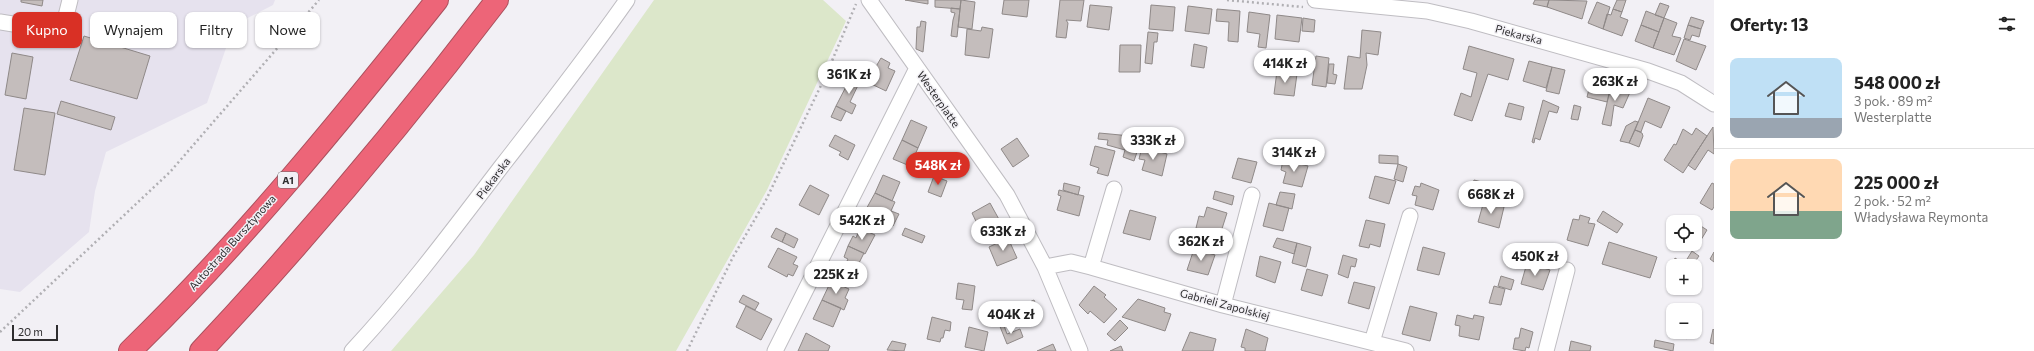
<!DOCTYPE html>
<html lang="pl">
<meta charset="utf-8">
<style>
:root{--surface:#fff;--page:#f6f6f6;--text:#222;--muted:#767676;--line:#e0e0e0;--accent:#d93025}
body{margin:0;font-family:Commissioner,sans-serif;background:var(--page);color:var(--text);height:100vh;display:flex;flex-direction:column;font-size:15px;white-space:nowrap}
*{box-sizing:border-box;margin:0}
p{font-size:13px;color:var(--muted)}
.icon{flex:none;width:22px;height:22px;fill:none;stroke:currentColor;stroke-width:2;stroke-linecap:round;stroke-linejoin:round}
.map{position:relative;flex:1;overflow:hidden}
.drawer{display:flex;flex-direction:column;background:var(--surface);width:320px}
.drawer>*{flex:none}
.top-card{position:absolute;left:12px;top:12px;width:380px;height:36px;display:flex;gap:8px}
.buttons{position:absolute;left:1666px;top:215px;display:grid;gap:8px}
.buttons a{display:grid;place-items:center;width:36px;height:36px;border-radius:8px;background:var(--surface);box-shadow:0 1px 3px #0004;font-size:20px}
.scale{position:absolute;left:12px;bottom:10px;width:46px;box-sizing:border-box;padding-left:4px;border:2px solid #2e2d2f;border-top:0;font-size:11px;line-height:14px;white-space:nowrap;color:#2e2d2f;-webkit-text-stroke:3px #f2f0f5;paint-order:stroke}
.price{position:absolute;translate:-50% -34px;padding:0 9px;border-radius:14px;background:#fff;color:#222;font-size:13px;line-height:26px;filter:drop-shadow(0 1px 2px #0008)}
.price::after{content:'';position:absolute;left:50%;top:24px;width:12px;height:9px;margin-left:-6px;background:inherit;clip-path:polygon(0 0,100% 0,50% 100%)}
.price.active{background:var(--accent);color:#fff}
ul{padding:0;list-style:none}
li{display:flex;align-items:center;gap:12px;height:100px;padding:0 16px}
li+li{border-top:1px solid var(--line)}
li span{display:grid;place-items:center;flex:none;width:112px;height:80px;border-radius:8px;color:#555}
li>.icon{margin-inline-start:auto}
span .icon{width:48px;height:48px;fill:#fffc;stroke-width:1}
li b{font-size:17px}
h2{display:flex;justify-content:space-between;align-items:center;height:48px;padding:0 16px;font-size:17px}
.pill{padding:0 14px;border-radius:8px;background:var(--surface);box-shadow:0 1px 3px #0004;font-size:14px;line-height:36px}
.pill.active{background:var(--accent);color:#fff}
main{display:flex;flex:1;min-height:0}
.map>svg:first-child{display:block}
.built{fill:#e6e2ee}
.green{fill:#dce7ca}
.building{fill:#c4bdbc;stroke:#8f8988}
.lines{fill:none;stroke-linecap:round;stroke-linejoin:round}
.minor-casing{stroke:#bfbdc2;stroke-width:17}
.highway-casing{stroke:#aa515e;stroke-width:24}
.path{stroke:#b0afb3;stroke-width:2.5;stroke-dasharray:2 3;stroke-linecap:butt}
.minor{stroke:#fff;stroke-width:15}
.highway{stroke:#ed6578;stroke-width:22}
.labels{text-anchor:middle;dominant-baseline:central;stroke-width:3;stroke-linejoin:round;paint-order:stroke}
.shield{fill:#f2f0f5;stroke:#69686a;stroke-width:1}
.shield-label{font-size:10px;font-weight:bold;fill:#2e2d2f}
.street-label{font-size:11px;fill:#2e2d2f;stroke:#f2f0f5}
</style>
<main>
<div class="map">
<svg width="1714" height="351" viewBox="0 0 1714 351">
<rect width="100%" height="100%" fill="#f2f0f5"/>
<path class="built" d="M0,0H275L273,5L234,25L207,103L106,152L95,191L89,232L20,292L0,289Z"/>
<path class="green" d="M654,0H823L846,21L767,190L676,351H391L474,255Z"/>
<path class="building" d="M21,0H43L42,6L21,2Z
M905,0H928V4Z
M935,0H961L960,9L935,7Z
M961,0L975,2L972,29L958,27Z
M1004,0H1029L1027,17L1002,14Z
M1060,0H1084L1081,21L1066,20L1068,23L1066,38L1056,37Z
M1535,0H1549L1547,7L1533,4Z
M1549,0L1587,1L1582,19L1547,7Z
M1617,0H1626L1622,12L1613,9Z
M1597,2L1610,7L1603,29L1588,23Z
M1660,3L1669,6L1664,18L1655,15Z
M1090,5L1112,7L1109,30L1087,27Z
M1151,5L1175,7L1173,31L1149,29Z
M1188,6L1212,9L1209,34L1185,31Z
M951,8L960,9L957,37L951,36L953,20L955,13L951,12Z
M1217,9L1240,11L1238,42L1228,41L1229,22L1216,21Z
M1613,9L1622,12L1620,17L1628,20L1622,36L1603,29L1607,14L1611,15Z
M1646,11L1664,18L1659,32L1641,25Z
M1249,12L1270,15L1266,48L1258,47L1260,34L1247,32Z
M1277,15L1302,18L1299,42L1275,39Z
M1691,17L1704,21L1701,29L1688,25Z
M1303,18L1315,20L1314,32L1302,31Z
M1664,18L1677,23L1672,36L1681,38L1674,55L1653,48Z
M921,21L926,22L923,52L916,49L917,27H920Z
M1641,25L1659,32L1653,48L1635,41Z
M1688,25L1701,29L1699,37L1692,35L1690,40L1684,38Z
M982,27L993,29L989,58L965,55L967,29L981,31Z
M1362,30L1381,32L1378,55L1366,53L1367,65L1362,89H1344L1348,56L1360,58Z
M1148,32L1158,33L1157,42H1154L1152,64L1145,63Z
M84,36L150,56L137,99L70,80Z
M1684,39L1706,46L1696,70L1676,61Z
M1194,44L1207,47L1204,68L1191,66Z
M1120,45H1141L1140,72H1119Z
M1469,46L1514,59L1508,80L1488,74L1472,121L1454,115L1461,93L1471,97L1477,73L1463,69Z
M12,53L33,57L26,99L5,95Z
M1316,56L1329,58L1326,87L1312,85Z
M881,58L890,63L888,68L895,71L886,91L867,82Z
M1529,61L1552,67L1546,88L1523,81Z
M1329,64H1334L1333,74L1337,75L1335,84L1327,83Z
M1552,67L1565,70L1559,94L1546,91Z
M1277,71L1297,74L1294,96L1274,94Z
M852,75L861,79L850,102L856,105L852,114L836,106Z
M1592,77L1612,82L1607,102L1587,97Z
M1612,82L1631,90L1623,108L1614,105L1611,126L1602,124Z
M1648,98L1670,107L1661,128L1645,121L1641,132L1635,130Z
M1543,100L1559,107L1557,113L1549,111L1540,140L1535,138L1534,143L1532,142Z
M61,101L115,117L111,130L57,114Z
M1509,103L1524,107L1521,120L1505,116Z
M1574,105L1581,107L1578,120L1571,119Z
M836,106L846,111L841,121L831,117Z
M24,108L55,113L45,175L14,170Z
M911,120L927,127L918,148L902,140Z
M1635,121L1638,122L1629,143L1620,141L1626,126Z
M1713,127L1714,154L1708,150L1695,170L1688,165Z
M1696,128L1707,136L1683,173L1664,160L1674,144L1676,145L1683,129L1692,135Z
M1635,130L1642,133L1643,136L1639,147L1629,143Z
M1099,133L1110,134L1141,137L1139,146L1127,143L1125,150L1107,145L1108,140L1098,139Z
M835,135L855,145L848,160L839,155L841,152L829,146Z
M1017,138L1029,156L1013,167L1001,149Z
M902,140L918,148L910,166L893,159Z
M1127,143L1139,146L1134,161L1123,157Z
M1095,146L1115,151L1108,176L1097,173L1099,168L1090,165Z
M1142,147L1167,154L1162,176L1142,170L1145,160L1139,159Z
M1379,155L1398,156V164L1379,163Z
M1238,158L1257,162L1251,183L1232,178Z
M1283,160L1308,166L1302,187L1283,183L1286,172L1281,170Z
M1398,164L1407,167L1403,182L1394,179Z
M883,175L900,182L892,201L875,193Z
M934,176L947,181L941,197L928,192Z
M1375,176L1396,181L1389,204L1369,198Z
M1474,180L1482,182L1478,196L1470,194Z
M1064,183L1080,187L1078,195L1063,190Z
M1421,183L1439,190L1433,210L1415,205L1417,196L1412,195L1415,186L1420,187Z
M1712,183L1714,184V207L1712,210L1700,203Z
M810,185L829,195L819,215L799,205Z
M1059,190L1084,196L1079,216L1057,210L1061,196L1058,195Z
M1215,191L1234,196L1232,205L1213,199Z
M1280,192L1295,194L1292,209L1276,205Z
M875,193L895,202L891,211L899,214L893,226L864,213Z
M1484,201L1504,207L1499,228L1478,222Z
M990,203L1001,223L982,234L972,213Z
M1269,203L1289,208L1283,231L1263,226Z
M1207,207L1227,213L1220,235L1196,228L1199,216L1204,217Z
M1130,210L1156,217L1150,240L1123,233Z
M1603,211L1623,224L1617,233L1597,221Z
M1580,215L1590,218L1588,223L1595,224L1588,246L1567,240L1573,219L1579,220Z
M1690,219L1707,230L1696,248L1691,244H1695V222H1688Z
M1366,220L1385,224L1380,247L1370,244L1369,248L1359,246Z
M776,228L786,233L782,242L771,237Z
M860,228L875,235L865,254L848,246L853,236L856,238Z
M905,228L925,236L922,243L902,235Z
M786,233L798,239L794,248L782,242Z
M1008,238L1017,258L997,266L989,247Z
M1277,238L1297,243L1294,254L1273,247Z
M1609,242L1657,257L1650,278L1602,264Z
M1297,243L1311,247L1306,267L1292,263Z
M848,246L864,253L859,263L862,265L857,275L843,269L848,259L844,257Z
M1423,247L1445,253L1439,275L1417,270Z
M778,248L797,257L793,264L798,266L793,276L788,274L787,277L768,267Z
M1194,249L1215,255L1208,275L1187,270Z
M1692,251L1699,256L1692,266H1687L1684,264Z
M1714,252V262L1710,259Z
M1343,255L1357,259L1355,267L1351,266L1348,278L1338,274Z
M1260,256L1281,262L1275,283L1256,276Z
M1675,258L1687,266H1676L1673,264Z
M1527,263L1550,270L1543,290L1521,284Z
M1307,269L1328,275L1322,296L1301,290Z
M1501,276L1514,280L1511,290L1498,286Z
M831,281L849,289L845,298L848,300L844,310L822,300Z
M1354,282L1375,287L1369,309L1348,303Z
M958,283L975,286L972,310L962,309L964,300L956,299Z
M1094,286L1106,295L1104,297L1117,309L1104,323L1090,311L1088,314L1079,305Z
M1494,286L1505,289L1501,305L1489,303Z
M743,295L759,303L755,310L739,302Z
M1138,299L1165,308L1164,312L1171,314L1165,331L1122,317Z
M822,300L841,308L833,327L813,319Z
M1034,300L1042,318L1023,326L1016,308Z
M746,306L772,319L761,340L736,327Z
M1410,306L1437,313L1430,341L1402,334Z
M1673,313V326L1666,320Z
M1457,315L1473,319L1474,315L1484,317L1479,340L1459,336L1460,326L1455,325Z
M932,317L951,322L950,331L945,330L943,338H941L940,342L927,339Z
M1120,320L1128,328L1115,341L1107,334Z
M1003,323L1007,334L1020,329L1023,337L1007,344L999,324Z
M969,327L988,332L984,351L965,347Z
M1521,328L1533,332L1529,348L1526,347L1525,351L1513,349L1515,338H1519Z
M1246,329L1268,338L1265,351H1245V348L1241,347Z
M1713,329L1714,330V344L1710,343Z
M1190,332L1216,339L1213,351H1182Z
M1679,332H1693L1687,339Z
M806,333L830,346L828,351H798Z
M1655,340L1674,344L1673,351L1654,347Z
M892,341L906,344L904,351L887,350Z
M1571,341L1591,346L1590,351H1569Z
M1053,344L1056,351H1037Z
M1121,346L1123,351H1110Z"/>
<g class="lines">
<defs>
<path id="minor" d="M869,0L1007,195L1045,267L1080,351
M1315,0L1427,11L1471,21L1648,71L1681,83L1714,104
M0,22L62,32L70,0
M1045,267L1071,262L1091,267L1223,305L1406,351
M1091,267L1114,189
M1223,305L1252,195
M1372,342L1410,216
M352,351C406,293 453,230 501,167C544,112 587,57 627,0
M775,351L917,68
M1546,351L1567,270"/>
<path id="highway" d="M130,351C241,243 340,122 437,0
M201,351C306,239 404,122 497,0"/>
</defs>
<use href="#minor" class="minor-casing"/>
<use href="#highway" class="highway-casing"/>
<path class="path" d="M1227,0L1303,7
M0,332L170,172L319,0
M687,351L733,257L766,200L826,75L856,4"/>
<use href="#minor" class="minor"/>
<use href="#highway" class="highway"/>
</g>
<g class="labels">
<rect class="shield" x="278" y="172" width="20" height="16" rx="3"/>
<g class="shield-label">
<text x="288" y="180">A1</text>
</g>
<g class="street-label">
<text transform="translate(1519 34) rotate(15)">Piekarska</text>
<text transform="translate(939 99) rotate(55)">Westerplatte</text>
<text transform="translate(493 178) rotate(-53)">Piekarska</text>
<text transform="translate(232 242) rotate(-48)">Autostrada Bursztynowa</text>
<text transform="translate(1225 304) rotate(15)">Gabrieli Zapolskiej</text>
</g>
</g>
</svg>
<div class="buttons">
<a><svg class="icon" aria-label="locate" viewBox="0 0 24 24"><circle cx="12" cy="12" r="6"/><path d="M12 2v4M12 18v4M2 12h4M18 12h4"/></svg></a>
<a>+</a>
<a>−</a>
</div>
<div class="scale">20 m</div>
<b class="price" style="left:1285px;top:84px">414K zł</b>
<b class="price" style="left:849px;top:95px">361K zł</b>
<b class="price" style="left:1615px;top:102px">263K zł</b>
<b class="price" style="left:1153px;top:161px">333K zł</b>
<b class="price" style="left:1294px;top:173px">314K zł</b>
<b class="price active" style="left:938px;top:186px">548K zł</b>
<b class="price" style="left:1491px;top:215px">668K zł</b>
<b class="price" style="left:862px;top:241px">542K zł</b>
<b class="price" style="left:1003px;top:252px">633K zł</b>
<b class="price" style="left:1201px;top:262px">362K zł</b>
<b class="price" style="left:1535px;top:277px">450K zł</b>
<b class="price" style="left:836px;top:295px">225K zł</b>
<b class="price" style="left:1011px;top:335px">404K zł</b>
<div class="top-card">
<a class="pill active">Kupno</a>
<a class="pill">Wynajem</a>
<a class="pill">Filtry</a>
<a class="pill">Nowe</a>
</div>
</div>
<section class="drawer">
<h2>Oferty: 13<svg class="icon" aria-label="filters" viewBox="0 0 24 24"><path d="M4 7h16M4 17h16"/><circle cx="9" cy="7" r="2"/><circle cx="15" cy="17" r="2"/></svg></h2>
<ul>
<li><span style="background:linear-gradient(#bfe0f5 75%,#9aa5b1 0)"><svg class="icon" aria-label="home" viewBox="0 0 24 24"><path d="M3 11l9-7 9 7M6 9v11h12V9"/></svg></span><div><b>548 000 zł</b><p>3 pok. · 89 m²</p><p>Westerplatte</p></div></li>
<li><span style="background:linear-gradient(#ffd9b3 65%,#7fa58c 0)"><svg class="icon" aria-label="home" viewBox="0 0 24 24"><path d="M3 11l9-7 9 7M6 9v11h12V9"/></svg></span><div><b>225 000 zł</b><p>2 pok. · 52 m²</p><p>Władysława Reymonta</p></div></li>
</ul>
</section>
</main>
